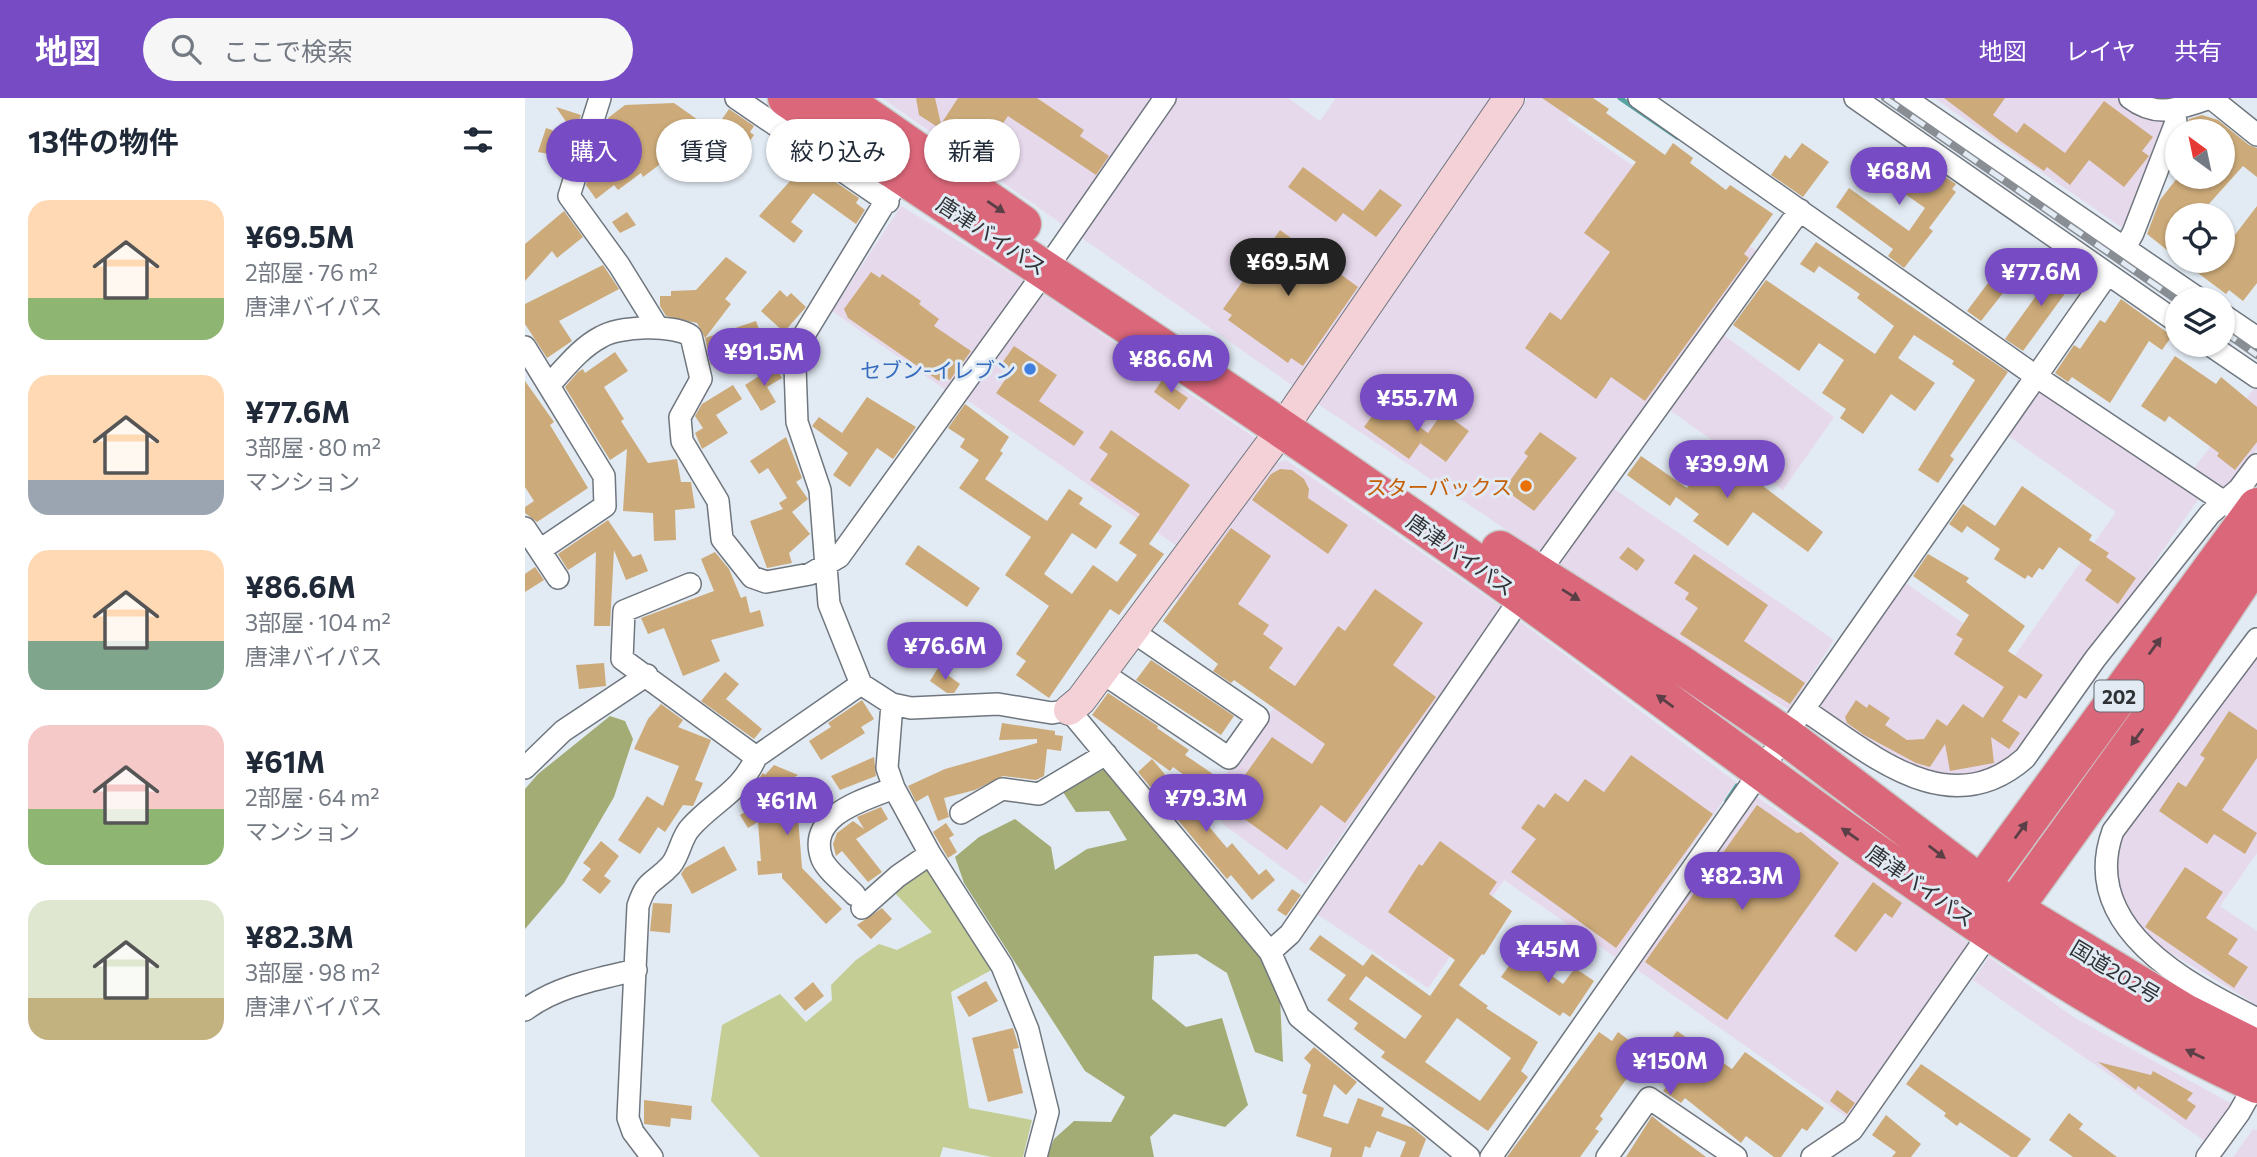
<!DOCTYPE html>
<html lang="ja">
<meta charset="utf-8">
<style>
:root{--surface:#fff;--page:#f6f6f7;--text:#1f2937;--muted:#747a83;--accent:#764bc4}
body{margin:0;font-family:Commissioner,"Noto Sans JP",sans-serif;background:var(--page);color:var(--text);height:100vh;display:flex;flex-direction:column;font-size:26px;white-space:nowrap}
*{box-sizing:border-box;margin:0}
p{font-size:23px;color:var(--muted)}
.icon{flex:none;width:38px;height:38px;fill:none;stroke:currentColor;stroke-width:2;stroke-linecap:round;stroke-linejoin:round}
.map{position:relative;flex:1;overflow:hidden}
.details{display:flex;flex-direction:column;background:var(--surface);width:525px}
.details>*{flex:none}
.banner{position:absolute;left:21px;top:21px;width:665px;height:63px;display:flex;gap:14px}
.needle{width:46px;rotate:327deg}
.tools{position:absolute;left:1640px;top:21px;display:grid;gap:14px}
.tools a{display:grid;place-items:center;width:70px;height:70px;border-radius:50%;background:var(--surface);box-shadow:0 2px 5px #0004;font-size:35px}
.price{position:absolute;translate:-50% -60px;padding:0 16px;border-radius:24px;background:var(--accent);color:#fff;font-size:23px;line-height:46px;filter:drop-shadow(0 2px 4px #0008)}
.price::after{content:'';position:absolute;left:50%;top:42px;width:21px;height:16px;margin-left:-10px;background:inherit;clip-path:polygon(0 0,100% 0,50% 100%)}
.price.selected{background:#222;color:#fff}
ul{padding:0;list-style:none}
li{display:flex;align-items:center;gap:21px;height:175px;padding:0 28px}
li span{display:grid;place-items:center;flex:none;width:196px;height:140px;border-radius:21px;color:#555}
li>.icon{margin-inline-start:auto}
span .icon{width:84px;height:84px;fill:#fffc;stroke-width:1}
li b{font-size:30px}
h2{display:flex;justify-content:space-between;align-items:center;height:84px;padding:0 28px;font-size:30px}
.tag{padding:0 24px;border-radius:32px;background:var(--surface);box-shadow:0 2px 5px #0004;font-size:24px;line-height:63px}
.tag.selected{background:var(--accent);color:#fff}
header{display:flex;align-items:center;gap:42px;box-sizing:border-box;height:98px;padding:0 35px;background:var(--accent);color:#fff}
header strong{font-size:33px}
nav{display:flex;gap:38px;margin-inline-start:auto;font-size:24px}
.search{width:490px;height:63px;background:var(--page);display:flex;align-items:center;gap:18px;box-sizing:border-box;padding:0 24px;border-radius:38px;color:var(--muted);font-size:26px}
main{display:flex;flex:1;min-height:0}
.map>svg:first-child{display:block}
.commercial{fill:#e7d9ec}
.green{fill:#c3cd94}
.forest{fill:#a3ac75}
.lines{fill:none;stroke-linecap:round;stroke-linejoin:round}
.stream{stroke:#56a4a4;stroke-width:5}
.building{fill:#ccaa79;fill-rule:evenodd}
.street-casing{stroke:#6f767e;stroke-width:24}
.secondary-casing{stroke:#6f767e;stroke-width:32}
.highway-casing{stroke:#c9caca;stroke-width:41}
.street{stroke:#fff;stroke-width:21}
.secondary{stroke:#f4d1d7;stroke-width:30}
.highway{stroke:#db677a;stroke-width:38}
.rail-casing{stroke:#898e94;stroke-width:8}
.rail{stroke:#e2eaf3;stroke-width:5;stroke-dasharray:16;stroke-linecap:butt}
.oneway{fill:#5a3f46}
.shop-dot{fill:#3f7fe0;stroke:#e2eaf3;stroke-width:2.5}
.food-dot{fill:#e8710a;stroke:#e2eaf3;stroke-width:2.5}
.labels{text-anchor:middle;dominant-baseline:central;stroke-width:6;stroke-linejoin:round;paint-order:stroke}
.shield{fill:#e2eaf3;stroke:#65696e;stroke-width:2}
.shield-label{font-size:19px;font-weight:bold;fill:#2f3235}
.street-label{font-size:21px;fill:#2f3235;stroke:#e2eaf3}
.shop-label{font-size:21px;fill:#366cbe;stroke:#e2eaf3;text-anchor:end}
.food-label{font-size:21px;fill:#c56008;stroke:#e2eaf3;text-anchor:end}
</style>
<header>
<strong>地図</strong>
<div class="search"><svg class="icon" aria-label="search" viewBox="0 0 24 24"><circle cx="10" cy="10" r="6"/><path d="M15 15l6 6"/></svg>ここで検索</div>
<nav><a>地図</a><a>レイヤ</a><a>共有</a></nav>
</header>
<main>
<section class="details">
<h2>13件の物件<svg class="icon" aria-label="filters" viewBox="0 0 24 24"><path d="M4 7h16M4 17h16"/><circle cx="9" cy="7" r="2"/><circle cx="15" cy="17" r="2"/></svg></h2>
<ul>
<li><span style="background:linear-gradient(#ffd9b3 70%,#8fb573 0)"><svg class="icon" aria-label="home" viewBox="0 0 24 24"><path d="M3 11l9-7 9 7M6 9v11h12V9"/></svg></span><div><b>¥69.5M</b><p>2部屋 · 76 m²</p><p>唐津バイパス</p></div></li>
<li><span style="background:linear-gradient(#ffd9b3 75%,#9aa5b1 0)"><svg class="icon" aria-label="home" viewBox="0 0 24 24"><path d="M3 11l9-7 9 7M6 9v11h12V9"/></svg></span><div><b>¥77.6M</b><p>3部屋 · 80 m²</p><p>マンション</p></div></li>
<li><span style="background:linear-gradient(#ffd9b3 65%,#7fa58c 0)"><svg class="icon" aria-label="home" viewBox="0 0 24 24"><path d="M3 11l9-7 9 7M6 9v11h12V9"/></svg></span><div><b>¥86.6M</b><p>3部屋 · 104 m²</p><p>唐津バイパス</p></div></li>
<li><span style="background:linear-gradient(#f6c9c9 60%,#8fb573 0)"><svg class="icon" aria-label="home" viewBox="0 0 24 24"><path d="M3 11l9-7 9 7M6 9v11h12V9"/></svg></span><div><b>¥61M</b><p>2部屋 · 64 m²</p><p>マンション</p></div></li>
<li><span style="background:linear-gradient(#dfe7d0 70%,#c2b280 0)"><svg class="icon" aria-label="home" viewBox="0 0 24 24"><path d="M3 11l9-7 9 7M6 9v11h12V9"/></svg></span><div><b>¥82.3M</b><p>3部屋 · 98 m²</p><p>唐津バイパス</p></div></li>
</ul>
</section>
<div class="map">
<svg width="1732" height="1059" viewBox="0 0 1732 1059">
<rect width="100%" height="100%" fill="#e2eaf3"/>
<path class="commercial" d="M357,0H763L795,23L811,0H972L771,290Z
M1002,0H1058L1042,22L1236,156L1015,454L793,306Z
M1409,0H1599L1614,12L1645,25L1602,133Z
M376,108L502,185L425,295L307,213Z
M515,194L736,344L656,451L439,300Z
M1196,235L1309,319L1258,392L1143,311Z
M1732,287V351L1698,395L1677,396L1500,650L1459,674L1425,680L1377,671L1290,612L1378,483L1488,560L1591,414L1478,334L1511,289L1658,385Z
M761,362L975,508L949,551L781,787L698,726L682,702L767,585L651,500L751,365Z
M1088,390L1309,542L1264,612L1035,466Z
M993,522L1211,684L1090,859L979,782L903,890L787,813Z
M1732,554V755L1695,808L1732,833V907L1619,839L1593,798L1587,761L1592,732Z
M1232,699L1448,848L1327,1023L1111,871Z
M1464,859L1550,920L1711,1008L1684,1046L1448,882Z
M1728,1031L1732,1032V1059H1708Z"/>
<path class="green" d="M402,763L472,869L426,894L444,1010L507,1022L498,1059H467L418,1049L415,1059H235L186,1003L197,927L255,896L281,924L307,902L306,887L331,862L354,846L372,852L407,834L366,791Z"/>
<path class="forest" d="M85,618L100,623L108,641L89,699L39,785L0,831V691L13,676Z
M583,669L730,850L755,900L758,964L730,954L702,875L672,856L629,858L627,901L661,929L697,920L723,1007L700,1029L649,1016L625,1039L629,1059H522L529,1041L549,1023L586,1024L600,999L560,973L439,785L430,759L454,739L490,721L526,749L530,772L562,751L602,742L584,713L551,714L538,694Z"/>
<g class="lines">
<path class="stream" d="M1095,0L1152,39
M1202,703L1212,688"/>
</g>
<path class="building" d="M391,0H410L416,26L433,0H512L559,32L555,38L584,58L571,77L483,18L456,57L394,17Z
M1017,0H1068L1084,11L1081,15L1140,57L1148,45L1168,60L1165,65L1201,92L1205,87L1248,116L1219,156L1224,160L1120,303L1086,279L1071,301L1000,250L1025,214L1036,222L1085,154L1059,135L1111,64Z
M1419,0H1480L1468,17L1492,35L1499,25L1540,55L1579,3L1628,39L1617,53L1624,58L1599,89L1564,62L1545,87L1522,69L1519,73L1477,44Z
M149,5L183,29L186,25L191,30L204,11L229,28L225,34L229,37L214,58L218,61L207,76L163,45L118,79L116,75L93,92L89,87L71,101L61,87L83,20L100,7Z
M31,9L56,17L50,34H48Z
M1677,17L1693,22L1724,47L1732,50V79L1718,68L1674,117H1652V160L1622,136L1635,102L1653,79H1698V33H1661L1664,21Z
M21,30L36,35L29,57L13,54Z
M1277,45L1304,64L1278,99L1246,77L1260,57L1265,61Z
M1354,49L1410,89L1419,78L1431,86L1427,91L1431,94L1404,130L1408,133L1379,170L1363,158L1368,151L1311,109L1324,90L1384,133L1400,110L1341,68Z
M275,60L334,100L331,105L340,112L331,126L288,95L266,124L278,133L269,145L234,118L273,74L268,70Z
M778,69L838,113L855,91L877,107L851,139L818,115L811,124L763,89Z
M1732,108V185L1718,203L1704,192L1701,196L1657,163H1698V136L1706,142Z
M39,113L58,139L32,160L27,153L0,183V146Z
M102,114L111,127L95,135L87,124Z
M755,132L833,189L778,268L766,260L763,265L703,222L707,217L698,211L725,173L712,164L727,143L741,152Z
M1291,144L1483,274L1425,358L1429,361L1413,385L1393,372L1450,282L1427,266L1429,263L1389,237L1373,260L1410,285L1390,313L1366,296L1338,336L1315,320L1321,311L1297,295L1319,262L1294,245L1274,273L1208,227L1241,182L1350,256L1369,228L1332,200L1335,196L1294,168L1289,175L1275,166Z
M201,159L222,174L200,201L206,206L180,240L172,225L141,218L135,208V198H146V193L171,192Z
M1478,165L1493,176L1456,223L1442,213Z
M1534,166L1552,179L1498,253L1480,241Z
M78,167L94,191L34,223L47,243L22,260L0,226V206Z
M346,174L355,180L357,176L396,203L394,206L414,221L409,228L446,253L425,282L418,277L414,283L323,220L319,211Z
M255,192L262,199L266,195L281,209L259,234L236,213Z
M1596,201L1647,238L1637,252L1624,243L1585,305L1547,279L1543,284L1530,275L1549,247L1555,251L1575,222L1580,225Z
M231,223L239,245L223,251L224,254L186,267L180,240Z
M489,248L532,277L514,303L559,334L549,348L471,295L487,272L477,265Z
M90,254L103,273L79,289L99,321L96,323L123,365L152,361L156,384H166L170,410L150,412L151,442L129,443L128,415L98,413L102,351L85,362L40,289L53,274L58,271L60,275Z
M1650,258L1691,286L1696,279L1732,309V344L1710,372L1692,358L1694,355L1644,318L1640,324L1616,308Z
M250,268L257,280L242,289L251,304L236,313L220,287Z
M637,282L663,300L654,312L629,294Z
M0,283L29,324L25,327L63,390L12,424L0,415V409L9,403L0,389Z
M208,287L217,301L191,317L203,335L177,351L170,335L178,330L170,318L177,306Z
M342,299L391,329L368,361L352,350L325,389L308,377L323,355L287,328L294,319L317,335Z
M440,306L484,339L475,353L478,355L460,381L522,423L544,391L558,400L554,406L587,428L571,451L547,435L519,476L547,496L568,467L592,484L612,457L594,445L615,416L565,382L583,356L574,350L586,332L665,387L624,446L639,456L594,517L585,511L524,600L491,577L501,563L491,556L524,508L480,477L506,439L434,390L454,362L435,349L440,341L423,330Z
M853,310L864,318L869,311L903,335L918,314L944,333L921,364L895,345L901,337L884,361L839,329Z
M1015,334L1052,360L1009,413L979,391L1003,358L999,355Z
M261,339L277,380L271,384L283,401L267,414L285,436L264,455L267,465L242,470L225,423L258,411L254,405L262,400L243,370L234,376L225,363Z
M1190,351L1298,434L1283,454L1228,414L1203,448L1168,423L1174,416L1151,399L1145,408L1102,377L1116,358L1162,390Z
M755,371L767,372L779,381L784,391L783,400L823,427L803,456L727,402L746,376Z
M1497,388L1567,437L1564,442L1584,455L1581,459L1611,480L1593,506L1560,482L1567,472L1534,449L1518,472L1514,470L1507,480L1503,477L1500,481L1469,461L1475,451L1442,428L1437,435L1424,426L1438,406L1470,428Z
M83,422L108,459L116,456L123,473L101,482L89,452L85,528H69L71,454L43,472L33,456Z
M706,430L746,458L713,506L744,527L738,536L758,550L744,570L770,588L813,528L820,533L850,491L898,525L868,567L911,599L820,725L796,707L762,752L648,669L645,673L567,617L583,595L633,628L632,630L664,652L660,657L710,691L747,639L787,666L800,646L709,582L706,585L688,573L693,566L638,523Z
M393,447L455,490L442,509L380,466Z
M1103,449L1120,462L1112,473L1094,460Z
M190,454L204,471L216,500L221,498L225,515L235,512L239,528L186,542L195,563L158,578L139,530L123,536L116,520L189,493L176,461Z
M1169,456L1243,507L1219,543L1280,585L1265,606L1155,536L1173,510L1160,501L1164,495L1149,485Z
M1403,456L1444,480L1441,484L1500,528L1483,553L1518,577L1501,601L1494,597L1477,623L1495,635L1484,651L1466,639L1469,665L1425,673L1420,646L1405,669L1391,665L1339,637L1322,625L1320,619L1331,602L1342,610L1344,606L1365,620L1360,627L1382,642L1399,641L1412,621L1422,628L1438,606L1458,620L1479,589L1429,556L1438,541L1431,537L1444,517L1388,478Z
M10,469L19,482L0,494V476Z
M626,562L709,618L696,637L611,582Z
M79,565L81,588L54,591L51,567Z
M413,570L435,586L429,595H422L405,583Z
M200,574L214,586L201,601L237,631L229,641L176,603Z
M337,602L349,621L336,629L340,635L296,662L284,643L306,629L303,625Z
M136,606L158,622L153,629L186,642L170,682L178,685L168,708L158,707L140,734L133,729L115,756L93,742L122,698L138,708L154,668L109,651L123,621Z
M1704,613L1732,632V660L1697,712L1732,735L1720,756L1689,736L1682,746L1634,713L1653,684L1661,689L1680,660L1675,657Z
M477,625L530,633V637L538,638L536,653L522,651L519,678L511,682L478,678L450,692L419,700L424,719L413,723L403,697L391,704L383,688L420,671L512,645V641L474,642Z
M1106,657L1188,716L1091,850L986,774L1011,741L996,730L1013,706L1019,710L1030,695L1043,704L1060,681L1079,694Z
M349,659L351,678L315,692L306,678Z
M627,661L702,750L707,745L734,777L741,771L750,782L727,802L706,777L702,781L613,674Z
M249,667L273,677L261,684L267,695L285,687L301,700L281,718L272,706L277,770L317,811L301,826L257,780V775L233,777L232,763H236L233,724L223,730L215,717L240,702L226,691L238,675L240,677Z
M1232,707L1272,735L1276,734L1314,765L1202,922L1120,864Z
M356,709L363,721L331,741L357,774L343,784L317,753L311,758L308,746L312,735L328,723L339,731L332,719Z
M421,725L429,737L424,740L432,754L423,760L408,734Z
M76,743L94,758L79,778L86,783L75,796L57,782L66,771L58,765Z
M915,743L972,784L964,796L987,813L959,857L957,856L934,887L963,908L961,910L1013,944L996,973L1003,979L963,1033L856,959L860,954L829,931L833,925L802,902L821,877L784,851L795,837L838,868L847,856L905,898L930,862L863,814L894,766L897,768ZM841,878L897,918L880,941L824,901ZM932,920L986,960L955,1003L900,964Z
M199,748L212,772L167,796L156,776L160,770Z
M1660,769L1698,794L1681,820L1713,841L1703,856L1723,869L1709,890L1620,829Z
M1348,784L1377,805L1367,820L1360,815L1331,854L1309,838Z
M767,791L776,797L761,818L752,812Z
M128,805L147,806L145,835L125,833Z
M357,810L367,821L346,841L332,827Z
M994,854L1038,886L1050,870L1069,883L1045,919L1038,914L1035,918L976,879Z
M461,883L473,903L444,919L432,899Z
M288,884L299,898L280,913L269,900Z
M488,930L494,950L488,951L498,995L463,1004L447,940Z
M1152,933L1207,971L1220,954L1299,1010L1282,1033L1277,1030L1256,1059H1249L1221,1038L1216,1045L1160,1000L1156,1005L1138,993L1148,980L1126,964L1115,979L1107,973L1075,1018L1078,1021L1070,1031L1074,1033L1055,1059H982L1074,934L1087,943L1093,934L1113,949L1118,942L1136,955Z
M789,949L832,984L821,997L809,986L798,1018L823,1026L833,1000L859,1010L856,1018L888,1030L901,1041L894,1059H875L881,1044L852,1033L845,1050L840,1048L837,1059H805L807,1050L771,1038L782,997L777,995L786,967L779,960Z
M1573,964L1626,977L1628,973L1668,995L1662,1002L1671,1008L1661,1022L1613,988L1611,992Z
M1396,966L1506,1041L1492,1059H1486L1435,1024L1432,1028L1419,1018L1421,1015L1381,986Z
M1312,992L1330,1005L1322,1016L1305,1003Z
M119,1002L167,1008L166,1022L146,1020L145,1029L119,1026Z
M1544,1015L1558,1026L1554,1031L1592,1059H1548L1524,1042Z
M1361,1017L1396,1046L1386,1059H1367L1371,1054L1347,1037Z
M1127,1018L1139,1028L1181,1059H1101Z"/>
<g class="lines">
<defs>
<path id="street" d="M75,0L44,98L94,167L133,230
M211,0L363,104
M1114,0L1512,279L1732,426
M1330,0L1652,224
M1380,0L1674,201
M1605,0C1634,22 1655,9 1686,0
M1686,0L1732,37
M376,78L276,242L270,269L272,324L295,392L304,506L336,586L367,606L386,610L473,606L527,615L544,612L745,854L774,919L944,1059
M1599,151L1608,135L1651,24L1649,13
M1698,217L1732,240
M1685,247L1732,279
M0,249L79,378L80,408L15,452
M24,287C40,270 55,250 76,239C94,228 149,226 166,238L176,281L155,319L157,343L193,403L197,441L227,479L241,484L285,476L314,459L513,183L640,0
M0,430L33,480
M165,486L99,513L97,561L231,659
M1732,541L1588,733C1553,829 1662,886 1732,921
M576,574L704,660L733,619L607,533
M367,606L362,670L369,690L405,756L477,868L503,932L523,1014L511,1059
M1281,613C1346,656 1424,727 1500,660L1570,561L1685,416L1714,391L1732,367
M0,670L38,633L122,577
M436,715L477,691L514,696L581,656
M330,797C321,787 302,773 297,761C281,717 339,702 369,690
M337,810L373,778L405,756
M745,854L765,836L997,498L1275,112
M0,912C32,888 73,881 111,872
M127,1059L108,1034L103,1020L113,808C122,780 129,786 146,767C155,756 156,739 166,729C188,704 217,693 231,659L336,586
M966,1059L1582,177
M1082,1059L1124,1000L1211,1059
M1287,1059L1327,1032L1456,847L1460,833
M1682,1059L1714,1015L1731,985"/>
<path id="secondary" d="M544,612L556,602L757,331L984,0"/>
<path id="highway" d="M262,0C508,166 758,326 999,499C1117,584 1233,672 1352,756C1473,841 1596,924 1732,986
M315,0L497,126
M975,452L1149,562L1262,639L1488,811L1660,915L1732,951
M1458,814L1456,787L1732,409
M1468,827L1488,811L1632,611L1732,460"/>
</defs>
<use href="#street" class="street-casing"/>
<use href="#secondary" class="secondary-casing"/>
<use href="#highway" class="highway-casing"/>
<use href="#street" class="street"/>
<use href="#secondary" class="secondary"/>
<use href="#highway" class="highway"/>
<defs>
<path id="rail" d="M1360,0L1652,202
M1698,233L1732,257"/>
</defs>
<use href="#rail" class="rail-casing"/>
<use href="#rail" class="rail"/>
</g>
<defs><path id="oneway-solid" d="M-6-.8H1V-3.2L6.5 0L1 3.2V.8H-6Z" transform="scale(1.75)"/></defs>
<g class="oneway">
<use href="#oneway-solid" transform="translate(471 109) rotate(34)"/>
<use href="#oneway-solid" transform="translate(1046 497) rotate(32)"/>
<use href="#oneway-solid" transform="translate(1630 548) rotate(-54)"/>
<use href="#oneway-solid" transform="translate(1140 603) rotate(-144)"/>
<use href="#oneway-solid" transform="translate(1612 639) rotate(126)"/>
<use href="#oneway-solid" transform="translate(1496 732) rotate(-54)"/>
<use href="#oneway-solid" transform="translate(1325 736) rotate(-145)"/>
<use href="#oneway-solid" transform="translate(1412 754) rotate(38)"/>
<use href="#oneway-solid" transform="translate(1670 956) rotate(-154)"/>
</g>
<circle class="shop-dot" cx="505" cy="271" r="7"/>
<circle class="food-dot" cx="1001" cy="388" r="7"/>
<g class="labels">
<rect class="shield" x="1569.5" y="582.5" width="49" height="31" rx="5"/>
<g class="shield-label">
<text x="1594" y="598">202</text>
</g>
<g class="street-label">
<text transform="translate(467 137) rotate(33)">唐津バイパス</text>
<text transform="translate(936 456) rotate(35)">唐津バイパス</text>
<text transform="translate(1396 787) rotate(35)">唐津バイパス</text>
<text transform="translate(1591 873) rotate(31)">国道202号</text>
</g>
<g class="shop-label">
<text x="491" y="271">セブン-イレブン</text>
</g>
<g class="food-label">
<text x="987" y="388">スターバックス</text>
</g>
</g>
</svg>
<div class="tools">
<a><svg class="needle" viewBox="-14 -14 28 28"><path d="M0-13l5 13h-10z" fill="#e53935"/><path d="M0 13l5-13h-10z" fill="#747a83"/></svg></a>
<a><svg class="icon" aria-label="locate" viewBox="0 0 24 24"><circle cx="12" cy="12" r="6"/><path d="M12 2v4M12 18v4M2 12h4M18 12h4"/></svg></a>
<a><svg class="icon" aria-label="layers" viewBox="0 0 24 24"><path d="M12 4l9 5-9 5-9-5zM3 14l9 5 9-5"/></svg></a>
</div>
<b class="price" style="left:1374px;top:109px">¥68M</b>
<b class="price selected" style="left:763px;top:200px">¥69.5M</b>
<b class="price" style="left:1516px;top:210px">¥77.6M</b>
<b class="price" style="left:239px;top:290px">¥91.5M</b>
<b class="price" style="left:646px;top:297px">¥86.6M</b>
<b class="price" style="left:892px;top:336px">¥55.7M</b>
<b class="price" style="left:1202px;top:402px">¥39.9M</b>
<b class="price" style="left:420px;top:584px">¥76.6M</b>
<b class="price" style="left:681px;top:736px">¥79.3M</b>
<b class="price" style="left:262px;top:739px">¥61M</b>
<b class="price" style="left:1217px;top:814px">¥82.3M</b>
<b class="price" style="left:1023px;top:887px">¥45M</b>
<b class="price" style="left:1145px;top:999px">¥150M</b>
<div class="banner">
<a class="tag selected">購入</a>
<a class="tag">賃貸</a>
<a class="tag">絞り込み</a>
<a class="tag">新着</a>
</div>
</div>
</main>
